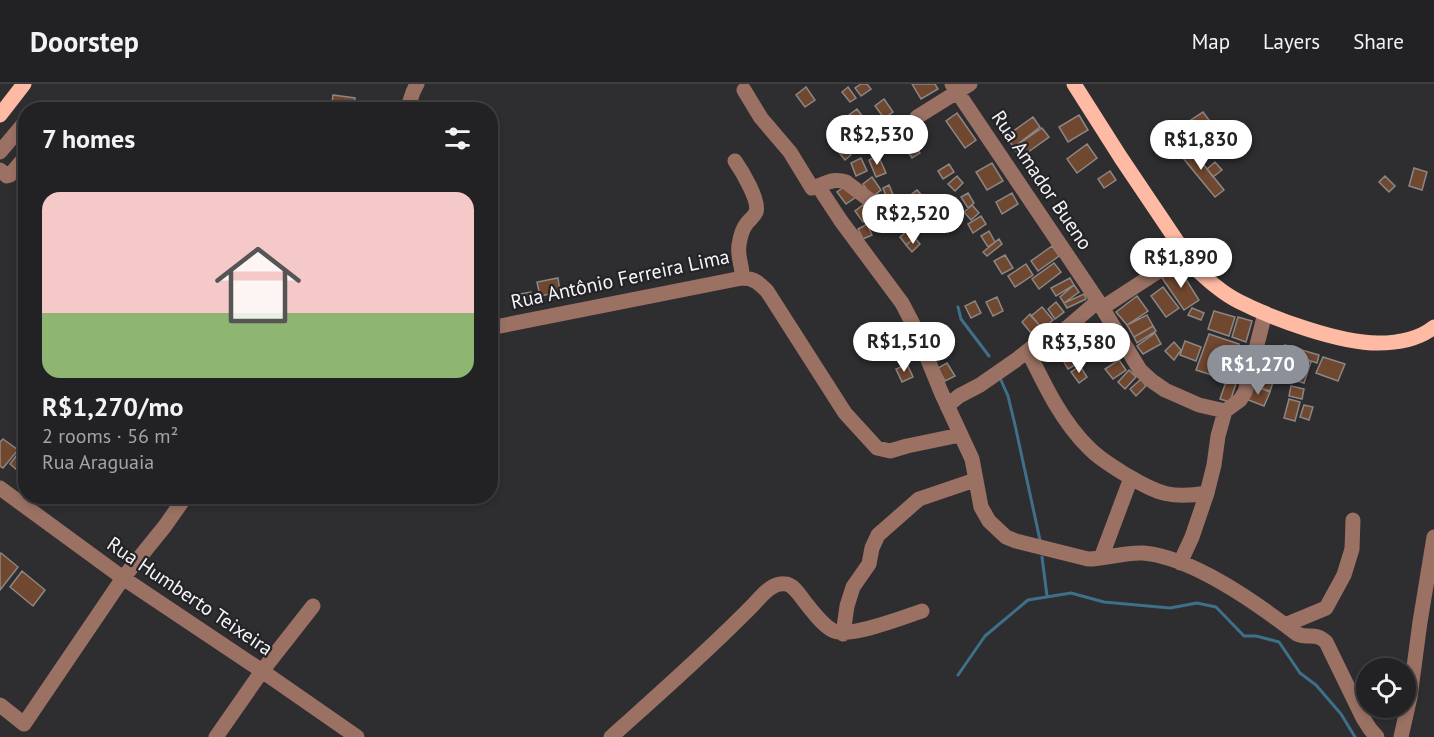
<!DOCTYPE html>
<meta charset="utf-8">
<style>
:root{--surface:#222224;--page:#2e2f31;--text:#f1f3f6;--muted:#a2a4a6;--line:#3f3f41;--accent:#8c9099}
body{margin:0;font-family:"PT Sans",sans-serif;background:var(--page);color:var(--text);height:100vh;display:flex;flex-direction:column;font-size:22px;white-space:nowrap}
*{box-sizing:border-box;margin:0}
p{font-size:20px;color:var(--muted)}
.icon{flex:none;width:33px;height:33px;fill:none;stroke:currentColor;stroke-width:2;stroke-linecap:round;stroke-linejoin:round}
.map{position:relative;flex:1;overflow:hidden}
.drawer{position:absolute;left:18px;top:18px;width:480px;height:402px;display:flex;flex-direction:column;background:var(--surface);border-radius:24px;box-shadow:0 3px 9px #0003,0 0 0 2px var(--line)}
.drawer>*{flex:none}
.fabs{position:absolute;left:1356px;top:574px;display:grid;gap:12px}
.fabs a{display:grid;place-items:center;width:60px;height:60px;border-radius:50%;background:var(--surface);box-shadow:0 3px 9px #0003,0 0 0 2px var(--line);font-size:30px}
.price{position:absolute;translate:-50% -51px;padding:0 14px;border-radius:21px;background:#fff;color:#222;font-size:20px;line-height:39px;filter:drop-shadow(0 2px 3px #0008)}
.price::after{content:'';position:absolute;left:50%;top:36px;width:18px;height:14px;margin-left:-9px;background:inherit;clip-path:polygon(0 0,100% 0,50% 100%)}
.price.selected{background:var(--accent);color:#fff}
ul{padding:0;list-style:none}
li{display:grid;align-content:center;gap:12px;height:318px;padding:0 24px}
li+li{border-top:2px solid var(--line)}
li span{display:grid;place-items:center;height:186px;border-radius:18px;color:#555}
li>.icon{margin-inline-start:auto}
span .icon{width:108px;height:108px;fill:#fffc;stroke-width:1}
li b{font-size:26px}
h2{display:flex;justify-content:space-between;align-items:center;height:72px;padding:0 24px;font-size:26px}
header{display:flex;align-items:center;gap:36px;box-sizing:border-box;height:84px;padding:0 30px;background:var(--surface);border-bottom:2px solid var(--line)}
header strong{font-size:28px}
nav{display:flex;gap:33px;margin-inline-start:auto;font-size:21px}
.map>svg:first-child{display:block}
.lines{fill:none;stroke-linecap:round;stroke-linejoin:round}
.stream{stroke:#3e7089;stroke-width:3}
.building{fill:#70472f;stroke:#8c8784;stroke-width:1.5}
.minor{stroke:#9b7164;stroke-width:15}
.major{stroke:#ffbaa4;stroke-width:15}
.labels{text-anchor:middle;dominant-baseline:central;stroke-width:4.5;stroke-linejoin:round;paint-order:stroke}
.street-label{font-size:20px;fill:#f5f4f7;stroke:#242327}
</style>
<header>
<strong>Doorstep</strong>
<nav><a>Map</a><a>Layers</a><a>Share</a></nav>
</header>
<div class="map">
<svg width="1434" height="653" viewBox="0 0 1434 653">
<rect width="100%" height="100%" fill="#2e2d30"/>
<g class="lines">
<path class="stream" d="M958,223L961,235L989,272
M1000,294L1008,312L1015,341L1040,456
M1042,473L1047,512
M958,591L985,552L1028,516L1071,509L1104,518L1170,524L1197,519L1216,523L1244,552H1256L1279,558L1300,589L1316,601L1341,630L1355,653"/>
</g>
<path class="building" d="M861,0H867L871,5L861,12L855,4Z
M912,0H935L938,5L921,15Z
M806,3L815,16L805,23L796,11Z
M848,3L856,14L850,18L842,8Z
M333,11L355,14L354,26H331Z
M884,15L893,28L884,34L875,22Z
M857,25L866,37L857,43L849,31Z
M1203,28L1215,44L1203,53L1191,36Z
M957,29L976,56L965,64L946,37Z
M1079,31L1088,46L1068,58L1059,43Z
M1033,33L1040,43L1014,63L1005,53Z
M1042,44L1049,53L1020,74L1014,63Z
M865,47L872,56L864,62L857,52Z
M892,48L898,56L890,61L885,53Z
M913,58L920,69L912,74L905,63Z
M1087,60L1097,74L1077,89L1067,75Z
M1187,60L1224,106L1215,113L1178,68Z
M843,61L851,71L845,76L837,66Z
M878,71L886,89L876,93L869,76Z
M861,74L867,87L856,92L851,79Z
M1215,78L1222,86L1213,93L1207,85Z
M992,79L1003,97L987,106L976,88Z
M949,80L954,88L943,95L938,87Z
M1033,82L1044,100L1038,104L1027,86Z
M1414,84L1427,88L1422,106L1409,102Z
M1110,87L1116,96L1104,104L1098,95Z
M957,92L963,99L955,107L948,100Z
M1385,92L1395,102L1389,108L1379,98Z
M872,93L881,106L872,113L863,100Z
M847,101L856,113L846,120L837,108Z
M889,101L897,120L890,123L883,104Z
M917,106L926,116L917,124L908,113Z
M968,109L974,119L968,124L961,113Z
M1012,109L1018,120L1002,130L996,118Z
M863,121L872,132L863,138L855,127Z
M972,121L979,129L971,136L964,128Z
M934,129L943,140L937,145L928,134Z
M981,132L986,140L973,149L968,140Z
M867,140L872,151L863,155L858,145Z
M908,146L914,154L906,161L900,153Z
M989,147L995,158L988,163L981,152Z
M915,154L920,160L912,168L906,161Z
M999,155L1002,160L987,172L983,168Z
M1052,162L1059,172L1038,187L1031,177Z
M1005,171L1013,184L1002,190L994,177Z
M1054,179L1061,188L1039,205L1032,195Z
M1026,180L1033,191L1015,203L1008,192Z
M1178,183L1199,216L1184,226L1162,194Z
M558,194L560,208L540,212L537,198Z
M1070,194L1074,201L1056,212L1051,204Z
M1074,201L1079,208L1064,219L1060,213Z
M1163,203L1179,224L1166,233L1151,212Z
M531,208L533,216L514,219L513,211Z
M1084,210L1086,215L1067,224L1064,219Z
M1137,212L1148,227L1127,241L1116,228Z
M997,213L1003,227L993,232L986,218Z
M975,217L981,229L971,234L965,222Z
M1056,218L1064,228L1055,235L1048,225Z
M1042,223L1053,236L1043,245L1031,232Z
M1192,224L1204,229L1201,236L1188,231Z
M1214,227L1235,233L1229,252L1208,245Z
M1030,230L1040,242L1031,249L1022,238Z
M1147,231L1153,242L1134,253L1127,241Z
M1238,233L1252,237L1246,258L1232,253Z
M1153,242L1156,247L1137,259L1134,253Z
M938,244L949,264L938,270L928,250Z
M1094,244L1104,261L1094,267L1084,250Z
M1155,249L1161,260L1143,270L1137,262Z
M1209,250L1239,260L1227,296L1196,286Z
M1185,257L1201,263L1196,277L1180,271Z
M1174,258L1181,266L1174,276L1165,267Z
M1285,261L1319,271L1317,279L1282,267Z
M1071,264L1079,279L1068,285L1060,271Z
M1264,267L1295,276L1291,290L1260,280Z
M1235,272L1244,275L1230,318L1220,315Z
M1299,273L1311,278L1304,299L1293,296Z
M1323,273L1345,280L1338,297L1316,289Z
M1119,276L1126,286L1113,295L1105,285Z
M947,279L955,292L945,297L938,284Z
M907,280L913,293L902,298L896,285Z
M1080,282L1087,293L1079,299L1071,288Z
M1257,284L1276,290L1270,307L1252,301Z
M1129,286L1136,293L1125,305L1118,298Z
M1141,295L1146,302L1136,312L1130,305Z
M1252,301L1270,308L1264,322L1246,315Z
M1291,302L1304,305L1302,315L1289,312Z
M1289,315L1300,318L1295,337L1284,334Z
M1304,321L1313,323L1309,336L1300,333Z
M3,355L18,366L3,384L0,382V358Z
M16,372L25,379L18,387L10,380Z
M1,469L18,483L0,506V470Z
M22,487L45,506L33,522L10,503Z"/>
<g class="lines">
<path class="minor" d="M952,0L1098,217L1140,286L1152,297L1165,306L1199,321L1225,327
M744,6L761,34L790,68L812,104C824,101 832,93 846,98L901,140
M407,26L413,8L417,0
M917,33L970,0
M0,68L26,37
M735,77C742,87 760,117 756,128C754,133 750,135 747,139C742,145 740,154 739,161C737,173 743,183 742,194
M0,86L7,92L10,91L26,72
M818,102L841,137L902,219L915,244L941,308L972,375L981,423L989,437L1006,453L1016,457L1088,475C1106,475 1124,468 1143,469C1193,473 1258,520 1297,550C1309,555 1316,548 1326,558L1363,634L1370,645L1377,653
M1102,224L1185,170
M490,244L742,194C754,194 759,199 767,207L845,329L877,364L890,367L907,362L960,351
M1028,267C1045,302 1062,338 1090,365C1101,376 1115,384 1128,392C1158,410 1172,415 1207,409
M947,322L959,312L980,301L1016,276L1036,260L1050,255L1061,249L1098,217
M0,404L123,494L262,587L357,653
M1101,474L1131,394
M1180,479L1192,453L1207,409L1214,381L1218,352L1225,327L1240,316L1245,308L1265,229
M1285,541L1326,524L1344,491L1352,465L1353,436
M843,550L847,522L853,503L869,480L872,464L878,451L919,415L975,396
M0,621L24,640L123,494L165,442L186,412
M216,653L262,587L313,522
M611,653C659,610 707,568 752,522C760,514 772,497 786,500C794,501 800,512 805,518C813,528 823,542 834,547C850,554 904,533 922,527
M1401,653L1410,613L1420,538L1434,453"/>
<path class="major" d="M1074,0L1121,74L1195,184C1208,196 1222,209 1238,217C1273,235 1339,259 1378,259C1397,259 1419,255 1434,243
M0,31L24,0"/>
</g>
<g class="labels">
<g class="street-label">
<text transform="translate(1042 96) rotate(56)">Rua Amador Bueno</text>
<text transform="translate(620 195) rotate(-12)">Rua Antônio Ferreira Lima</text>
<text transform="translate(190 512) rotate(34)">Rua Humberto Teixeira</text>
</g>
</g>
</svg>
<div class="fabs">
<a><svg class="icon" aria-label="locate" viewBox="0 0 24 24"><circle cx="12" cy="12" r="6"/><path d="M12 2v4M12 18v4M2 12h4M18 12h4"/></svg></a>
</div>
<b class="price" style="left:877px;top:82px">R$2,530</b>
<b class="price" style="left:1201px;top:87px">R$1,830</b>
<b class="price" style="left:913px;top:161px">R$2,520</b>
<b class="price" style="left:1181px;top:205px">R$1,890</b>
<b class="price" style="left:904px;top:289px">R$1,510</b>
<b class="price" style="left:1079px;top:290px">R$3,580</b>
<b class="price selected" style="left:1258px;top:312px">R$1,270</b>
<section class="drawer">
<h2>7 homes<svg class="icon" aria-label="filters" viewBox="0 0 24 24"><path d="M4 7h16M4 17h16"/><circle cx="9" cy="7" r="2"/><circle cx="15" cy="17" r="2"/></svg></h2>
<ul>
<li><span style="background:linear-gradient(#f6c9c9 65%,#8fb573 0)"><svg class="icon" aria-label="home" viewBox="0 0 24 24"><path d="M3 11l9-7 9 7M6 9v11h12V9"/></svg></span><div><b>R$1,270/mo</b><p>2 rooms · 56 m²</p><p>Rua Araguaia</p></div></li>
</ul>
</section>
</div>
